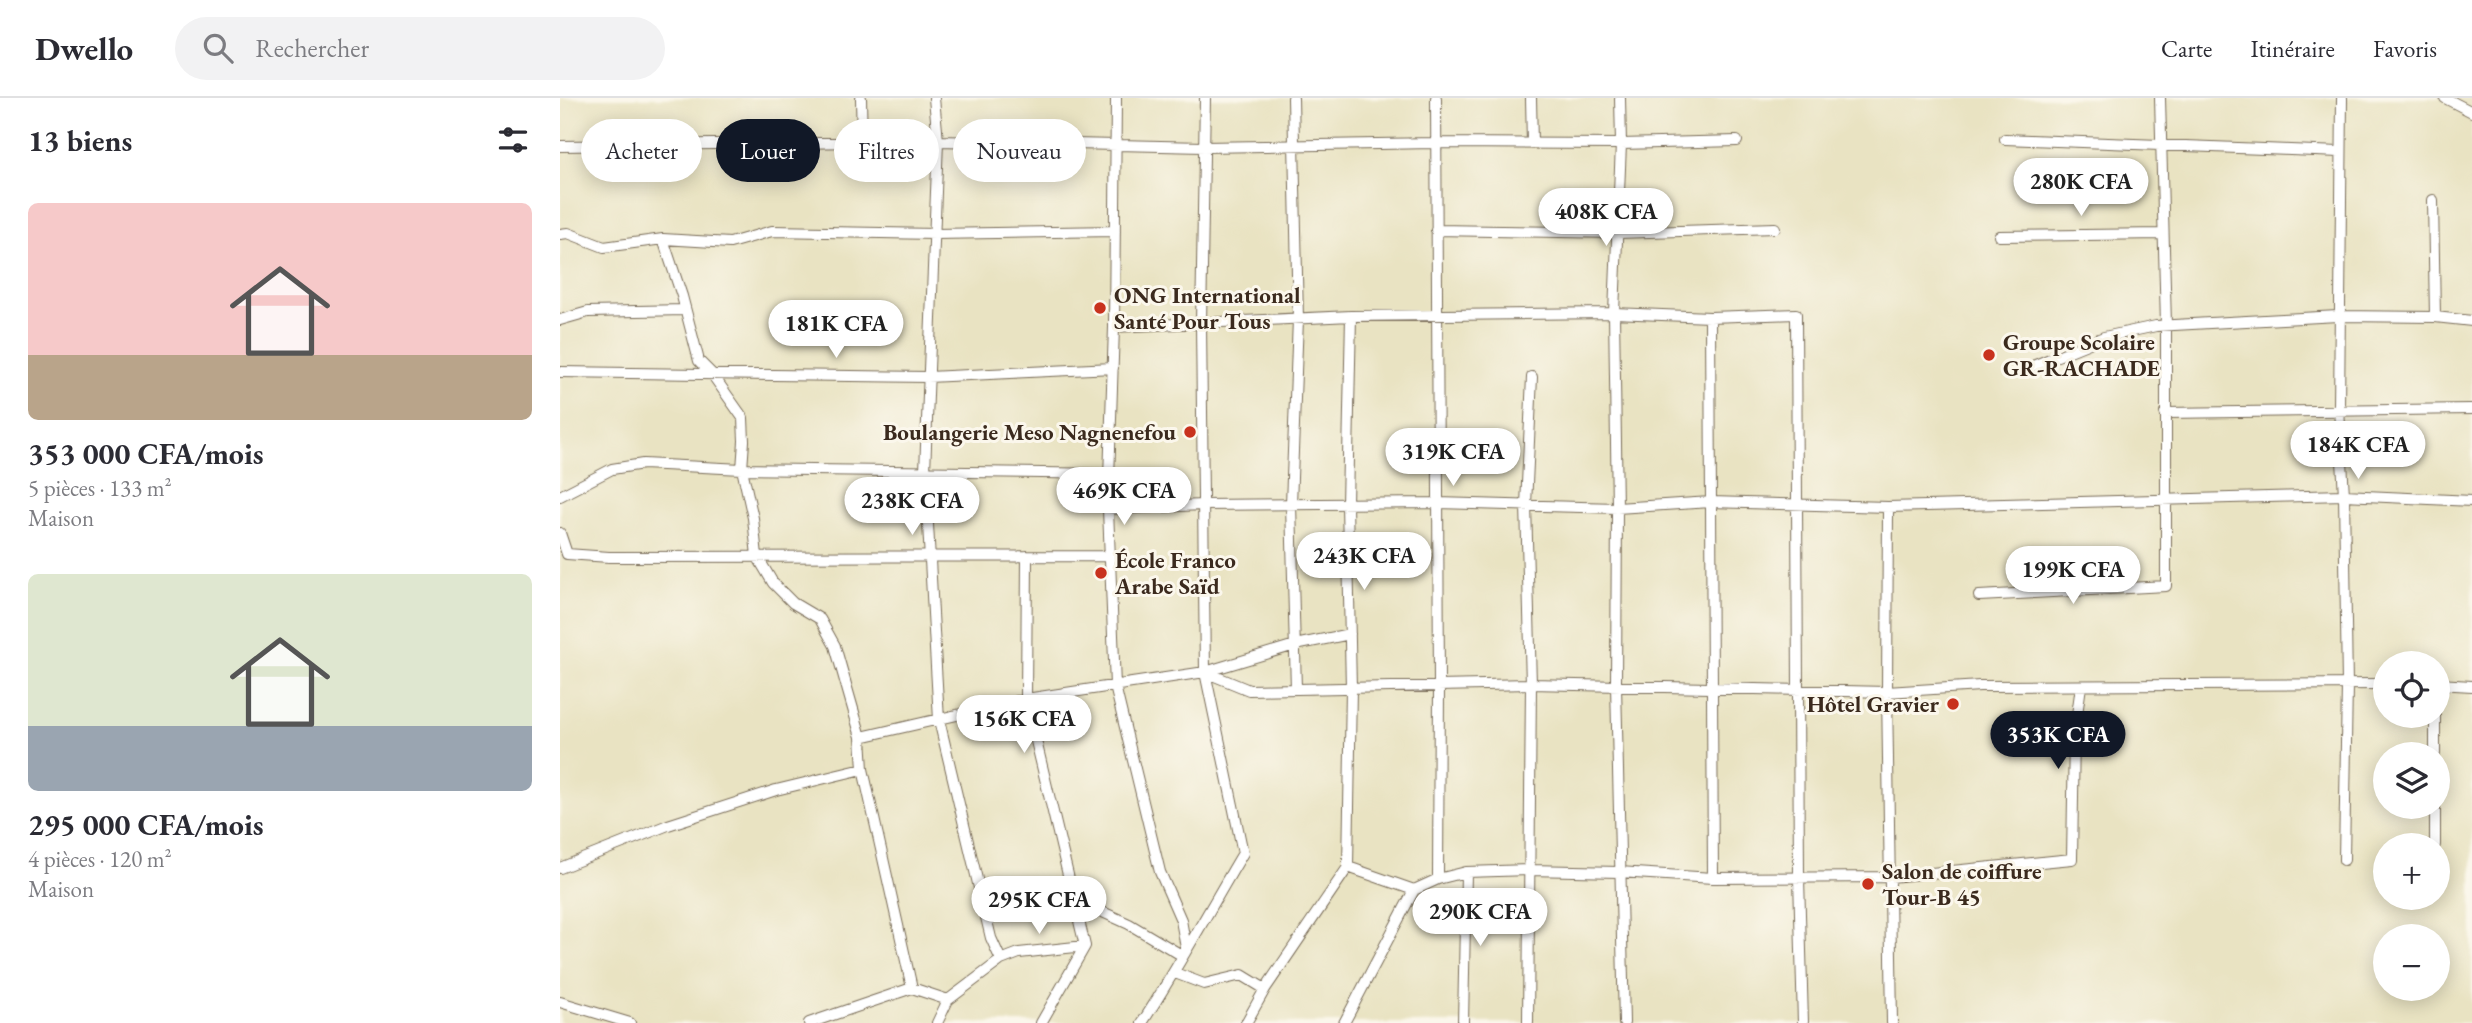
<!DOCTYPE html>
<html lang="fr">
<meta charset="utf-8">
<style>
:root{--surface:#fff;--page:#f2f2f3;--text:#2b2b33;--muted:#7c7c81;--line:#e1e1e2;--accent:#111827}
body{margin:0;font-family:"EB Garamond",serif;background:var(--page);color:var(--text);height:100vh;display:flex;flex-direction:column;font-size:26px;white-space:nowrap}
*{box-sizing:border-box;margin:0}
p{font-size:23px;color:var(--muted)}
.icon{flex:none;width:38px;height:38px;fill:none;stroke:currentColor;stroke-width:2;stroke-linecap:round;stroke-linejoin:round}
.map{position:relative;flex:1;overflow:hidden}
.details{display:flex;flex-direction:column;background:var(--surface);width:560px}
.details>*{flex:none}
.guide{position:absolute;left:21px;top:21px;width:665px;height:63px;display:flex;gap:14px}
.fabs{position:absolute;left:1813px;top:553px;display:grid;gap:14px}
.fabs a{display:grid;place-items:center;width:77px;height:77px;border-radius:50%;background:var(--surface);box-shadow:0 4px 18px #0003;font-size:35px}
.price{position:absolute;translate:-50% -60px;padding:0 16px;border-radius:24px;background:#fff;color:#222;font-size:23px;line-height:46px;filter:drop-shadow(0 2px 4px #0008)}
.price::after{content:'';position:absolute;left:50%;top:42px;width:21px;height:16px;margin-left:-10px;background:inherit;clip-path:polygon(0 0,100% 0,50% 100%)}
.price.current{background:var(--accent);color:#fff}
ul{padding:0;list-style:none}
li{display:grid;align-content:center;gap:14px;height:371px;padding:0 28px}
li span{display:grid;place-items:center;height:217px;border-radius:10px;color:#555}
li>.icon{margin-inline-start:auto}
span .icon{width:126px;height:126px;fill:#fffc;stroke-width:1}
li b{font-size:30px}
h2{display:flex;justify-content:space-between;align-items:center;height:84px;padding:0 28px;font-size:30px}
.chip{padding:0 24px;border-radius:32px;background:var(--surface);box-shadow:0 4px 18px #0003;font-size:24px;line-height:63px}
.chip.current{background:var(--accent);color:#fff}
header{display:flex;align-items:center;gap:42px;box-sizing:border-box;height:98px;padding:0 35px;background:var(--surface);border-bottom:2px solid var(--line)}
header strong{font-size:33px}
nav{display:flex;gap:38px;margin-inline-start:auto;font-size:24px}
.search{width:490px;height:63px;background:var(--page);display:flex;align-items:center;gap:18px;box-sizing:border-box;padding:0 24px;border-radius:38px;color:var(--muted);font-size:26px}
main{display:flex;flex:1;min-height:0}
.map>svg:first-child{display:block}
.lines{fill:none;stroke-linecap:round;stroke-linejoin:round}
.minor-casing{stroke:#786b57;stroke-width:12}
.minor{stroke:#fff;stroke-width:10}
.poi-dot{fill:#c8321e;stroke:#fbf7ec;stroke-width:2.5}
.labels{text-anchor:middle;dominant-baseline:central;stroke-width:6;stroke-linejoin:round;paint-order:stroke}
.poi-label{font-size:23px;font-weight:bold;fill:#3b2a1e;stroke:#fbf7ec;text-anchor:start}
</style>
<header>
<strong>Dwello</strong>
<div class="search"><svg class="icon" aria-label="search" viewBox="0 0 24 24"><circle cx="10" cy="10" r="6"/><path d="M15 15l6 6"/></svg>Rechercher</div>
<nav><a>Carte</a><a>Itinéraire</a><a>Favoris</a></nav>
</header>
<main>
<section class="details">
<h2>13 biens<svg class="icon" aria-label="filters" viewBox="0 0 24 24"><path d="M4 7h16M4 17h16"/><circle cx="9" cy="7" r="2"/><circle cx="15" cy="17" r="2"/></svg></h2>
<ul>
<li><span style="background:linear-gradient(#f6c9c9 70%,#b9a48a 0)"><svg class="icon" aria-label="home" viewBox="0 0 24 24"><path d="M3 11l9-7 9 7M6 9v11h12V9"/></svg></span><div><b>353 000 CFA/mois</b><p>5 pièces · 133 m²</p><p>Maison</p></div></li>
<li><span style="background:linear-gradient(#dfe7d0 70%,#9aa5b1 0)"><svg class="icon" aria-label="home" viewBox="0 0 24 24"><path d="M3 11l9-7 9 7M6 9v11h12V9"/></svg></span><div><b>295 000 CFA/mois</b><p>4 pièces · 120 m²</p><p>Maison</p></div></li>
</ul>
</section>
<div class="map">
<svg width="1912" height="925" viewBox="0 0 1912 925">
<rect width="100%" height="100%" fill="#fbf7ec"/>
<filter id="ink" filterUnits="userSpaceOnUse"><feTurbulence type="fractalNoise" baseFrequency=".0143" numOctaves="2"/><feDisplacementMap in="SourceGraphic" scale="14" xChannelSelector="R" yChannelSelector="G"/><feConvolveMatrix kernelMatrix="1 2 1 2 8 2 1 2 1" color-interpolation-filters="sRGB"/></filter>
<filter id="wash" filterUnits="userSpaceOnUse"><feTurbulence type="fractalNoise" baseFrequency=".00686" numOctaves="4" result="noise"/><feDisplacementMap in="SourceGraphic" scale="28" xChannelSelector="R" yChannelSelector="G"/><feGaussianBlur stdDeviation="1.57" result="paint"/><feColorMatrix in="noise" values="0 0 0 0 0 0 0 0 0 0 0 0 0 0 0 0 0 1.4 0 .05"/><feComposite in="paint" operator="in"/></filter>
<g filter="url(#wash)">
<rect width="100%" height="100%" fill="#e9e3c2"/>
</g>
<g filter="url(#ink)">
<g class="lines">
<defs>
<path id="minor" d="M301,0L302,44
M374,0L378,43L365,373L379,622L431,840L441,862
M556,0L554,229L548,411L555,588L600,774L621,822L626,850
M733,0L738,221L731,406L736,591
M876,0L879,588L878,781
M971,0L972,46
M1060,0L1061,46L1054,215L1057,410L1056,587L1064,925
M1782,0L1779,311L1784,397L1787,587L1784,762
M1885,0L1912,14
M1445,41L1780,54
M0,48L378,43L644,49L875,45L1061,46L1177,43
M1873,102L1875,219
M876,132L1057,135L1215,130
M0,136L8,135L44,149L103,141L170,145L212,133L375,136L555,133
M1439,138L1603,136
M103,141L122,198L139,263L152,276L183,320L184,343L182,371L193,420L197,458L213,485L233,505L260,521L275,548L301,639L303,671L352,890
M1150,219L1153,780
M0,222L28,214L125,212
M554,229L791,218L1054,215L1150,219L1236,216L1239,780L1243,925
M0,274L368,279L553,270
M1458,274L1544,239L1596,228L1778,218L1875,219L1912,223
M1605,315L1912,311
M0,398L52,371L83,366L182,371L549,376
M1328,409L1327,594L1332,925
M548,411L643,407L878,405L1057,410L1151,404L1328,409L1784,397L1912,403
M0,435L7,456L49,459L550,458
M467,458L466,601L525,848L481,925
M1419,498L1606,488V227L1600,0
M645,574L689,592L971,586L1327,594L1420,588L1825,586
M1878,586L1912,588
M301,639L466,601L645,574L735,547L790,536
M1875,656V618
M1875,747V709
M788,769L854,792L878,781L906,774L969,772L1059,774L1153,780L1331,779L1512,761L1514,638L1521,588
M0,770L108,727L216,692L303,671
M514,801L569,826L623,858
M615,875L644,886L682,877L705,891
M0,904L70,925
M249,925L352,890L388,902L441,862L459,855L525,848
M377,925L388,902
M582,925C618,870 649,812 683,755L645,574L641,226L645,0
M686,925L705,891L788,769L791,590L787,406L791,218
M784,925L854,792
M903,925L906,774
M968,925L971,586L966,407L972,279"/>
</defs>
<use href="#minor" class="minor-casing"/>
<use href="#minor" class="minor"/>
</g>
</g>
<g class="poi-dot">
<circle cx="540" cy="210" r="7"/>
<circle cx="1429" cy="257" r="7"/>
<circle cx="630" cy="334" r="7"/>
<circle cx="541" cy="475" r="7"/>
<circle cx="1393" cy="606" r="7"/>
<circle cx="1308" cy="786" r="7"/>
</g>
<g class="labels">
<g class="poi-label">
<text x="554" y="197">ONG International<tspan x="554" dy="26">Santé Pour Tous</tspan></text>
<text x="1443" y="244">Groupe Scolaire<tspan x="1443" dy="26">GR-RACHADE</tspan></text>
<text x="616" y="334" text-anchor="end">Boulangerie Meso Nagnenefou</text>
<text x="555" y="462">École Franco<tspan x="555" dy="26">Arabe Saïd</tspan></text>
<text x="1379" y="606" text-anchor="end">Hôtel Gravier</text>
<text x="1322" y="773">Salon de coiffure<tspan x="1322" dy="26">Tour-B 45</tspan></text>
</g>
</g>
</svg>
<div class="fabs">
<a><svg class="icon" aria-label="locate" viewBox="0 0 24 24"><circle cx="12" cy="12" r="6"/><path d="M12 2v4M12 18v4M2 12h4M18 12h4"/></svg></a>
<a><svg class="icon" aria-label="layers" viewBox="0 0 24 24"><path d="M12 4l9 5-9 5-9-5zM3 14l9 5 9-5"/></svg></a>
<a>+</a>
<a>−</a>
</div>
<b class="price" style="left:1521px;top:120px">280K CFA</b>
<b class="price" style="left:1046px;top:150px">408K CFA</b>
<b class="price" style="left:276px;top:262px">181K CFA</b>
<b class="price" style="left:1798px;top:383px">184K CFA</b>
<b class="price" style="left:893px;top:390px">319K CFA</b>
<b class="price" style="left:564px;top:429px">469K CFA</b>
<b class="price" style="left:352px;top:439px">238K CFA</b>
<b class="price" style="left:804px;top:494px">243K CFA</b>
<b class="price" style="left:1513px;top:508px">199K CFA</b>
<b class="price" style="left:464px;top:657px">156K CFA</b>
<b class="price current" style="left:1498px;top:673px">353K CFA</b>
<b class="price" style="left:479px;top:838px">295K CFA</b>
<b class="price" style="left:920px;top:850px">290K CFA</b>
<div class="guide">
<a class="chip">Acheter</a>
<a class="chip current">Louer</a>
<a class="chip">Filtres</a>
<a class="chip">Nouveau</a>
</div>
</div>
</main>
